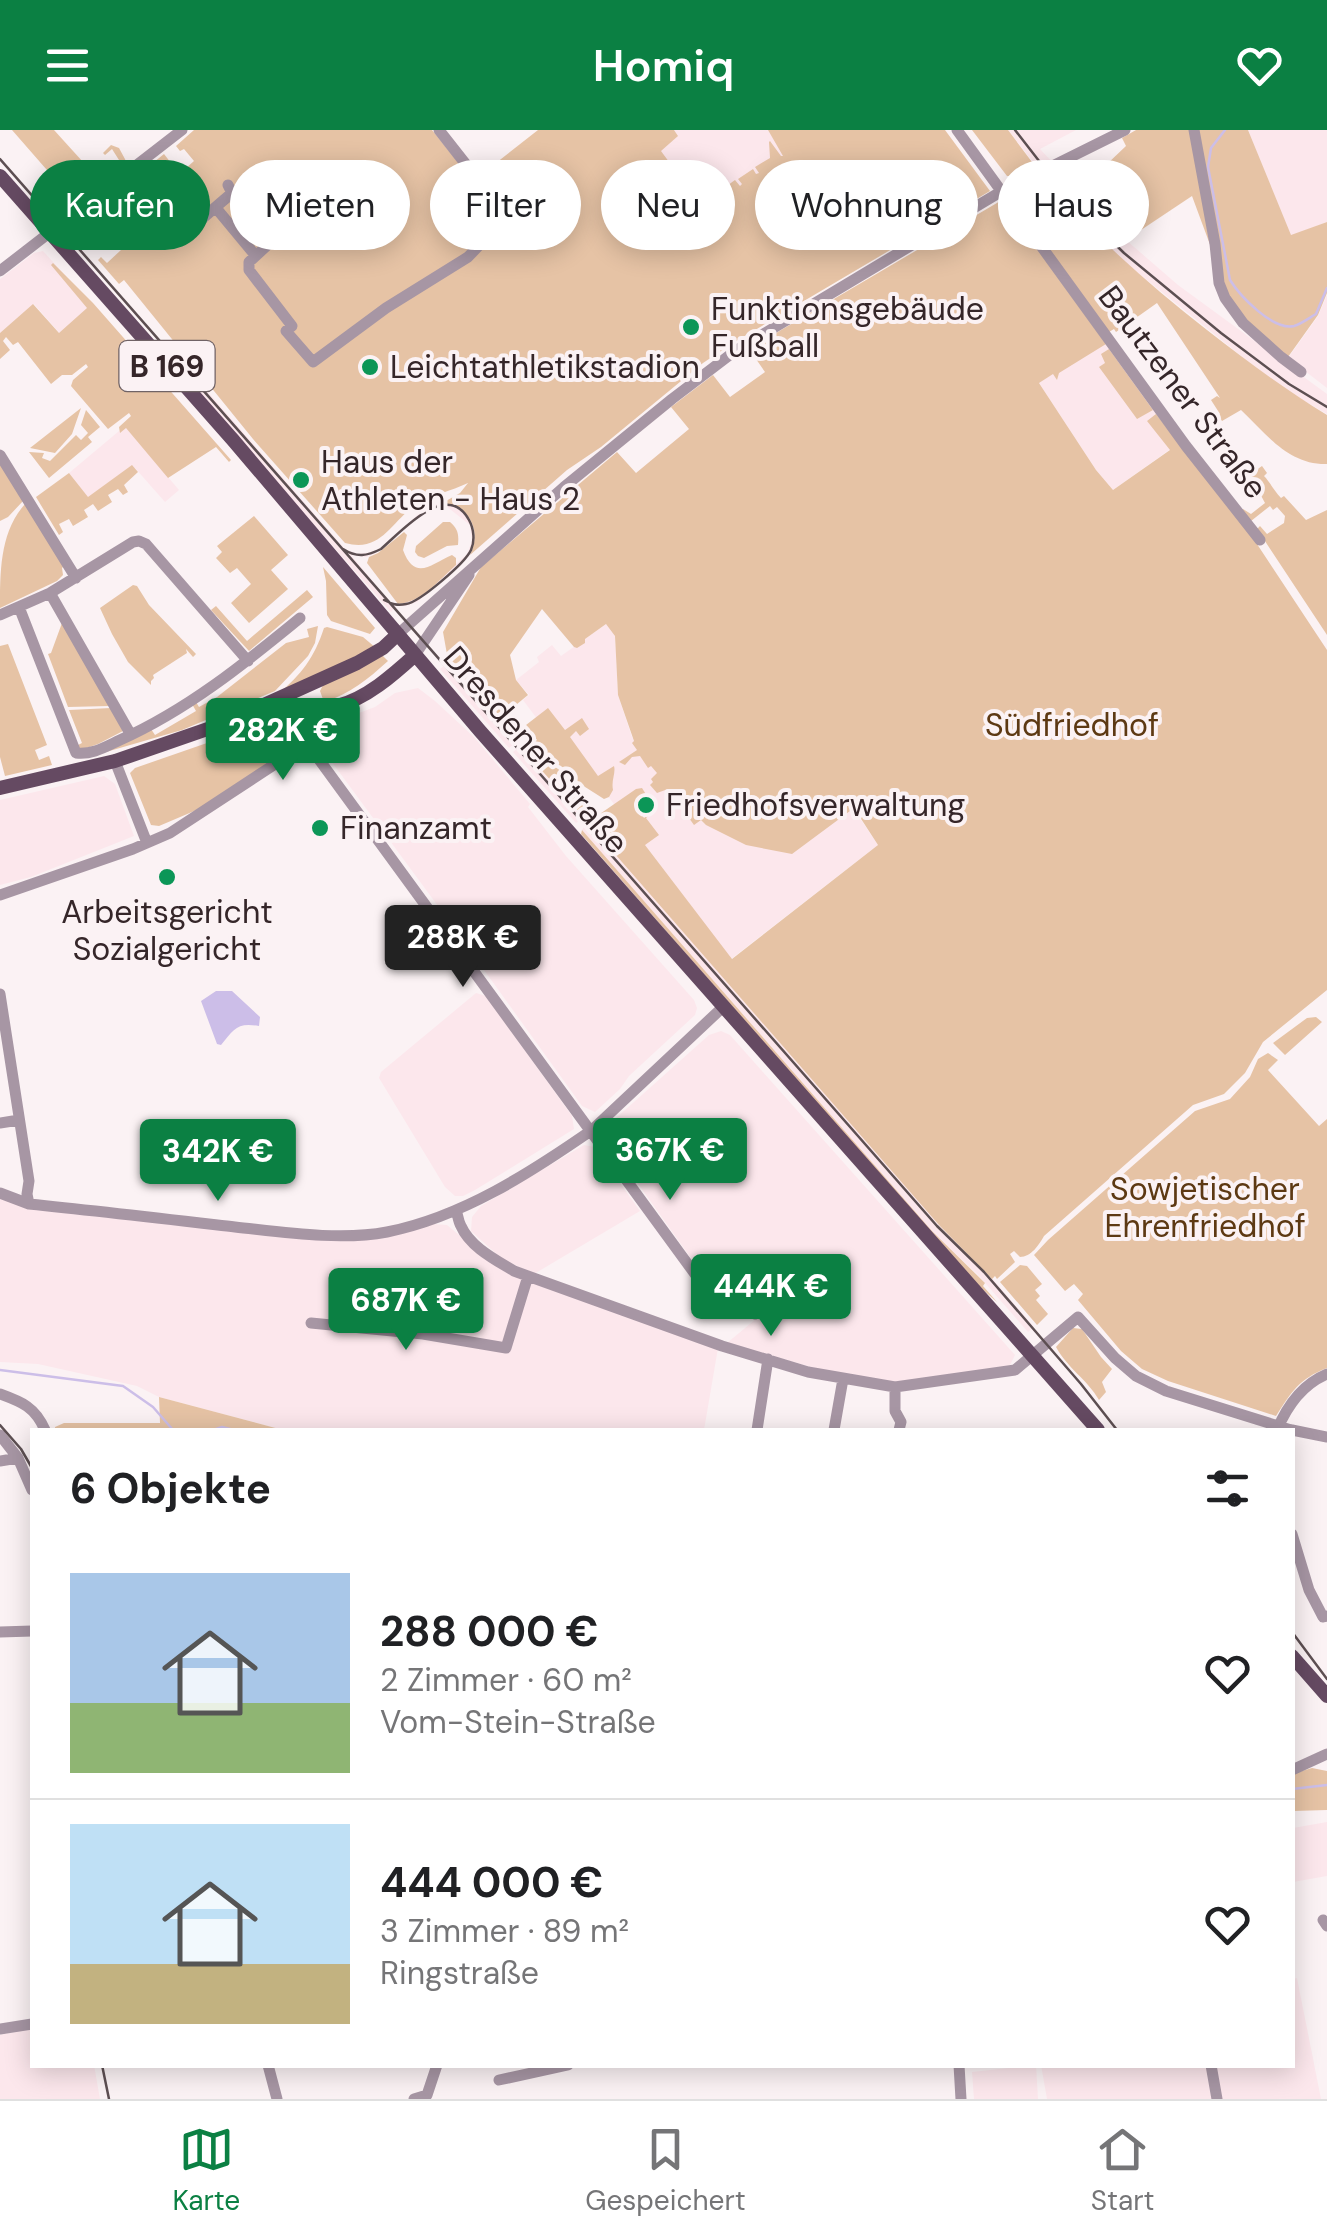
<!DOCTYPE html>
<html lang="de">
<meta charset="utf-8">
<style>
:root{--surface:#fff;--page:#f2f2f2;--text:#202124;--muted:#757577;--line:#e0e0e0;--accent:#0b8043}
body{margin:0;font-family:"DM Sans",sans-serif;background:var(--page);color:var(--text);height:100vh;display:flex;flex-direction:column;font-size:38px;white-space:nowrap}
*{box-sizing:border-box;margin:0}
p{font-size:32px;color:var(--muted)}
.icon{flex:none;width:55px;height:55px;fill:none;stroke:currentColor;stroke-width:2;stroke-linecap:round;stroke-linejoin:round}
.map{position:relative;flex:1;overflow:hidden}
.sheet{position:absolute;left:30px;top:1298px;width:1265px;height:640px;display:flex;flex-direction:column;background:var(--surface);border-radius:0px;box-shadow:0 5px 25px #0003}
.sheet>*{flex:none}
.banner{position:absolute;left:30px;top:30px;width:1268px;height:90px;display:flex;gap:20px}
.price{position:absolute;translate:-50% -85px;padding:0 22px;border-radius:10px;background:var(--accent);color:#fff;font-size:32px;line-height:65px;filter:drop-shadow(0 2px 5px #0008)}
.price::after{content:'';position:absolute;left:50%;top:60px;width:30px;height:22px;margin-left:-15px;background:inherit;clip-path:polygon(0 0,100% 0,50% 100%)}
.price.on{background:#222;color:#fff}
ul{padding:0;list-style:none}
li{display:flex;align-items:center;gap:30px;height:250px;padding:0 40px}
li+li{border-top:2px solid var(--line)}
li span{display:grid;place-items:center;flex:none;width:280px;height:200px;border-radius:0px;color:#555}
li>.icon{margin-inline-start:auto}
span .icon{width:120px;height:120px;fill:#fffc;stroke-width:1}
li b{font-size:42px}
h2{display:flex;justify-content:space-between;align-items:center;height:120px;padding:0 40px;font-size:42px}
.tag{padding:0 35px;border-radius:45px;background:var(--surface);box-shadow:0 5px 25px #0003;font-size:35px;line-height:90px}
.tag.on{background:var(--accent);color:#fff}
header{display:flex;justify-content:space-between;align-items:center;height:130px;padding:0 40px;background:var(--accent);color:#fff;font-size:45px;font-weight:600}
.dock{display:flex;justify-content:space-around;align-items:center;height:140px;border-top:2px solid var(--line);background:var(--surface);font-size:28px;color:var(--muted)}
.dock a{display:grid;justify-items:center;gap:5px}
.dock .on{color:var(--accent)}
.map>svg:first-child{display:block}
.built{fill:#fce7ec;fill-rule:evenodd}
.green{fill:#e6c3a5}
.water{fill:#ccbee8}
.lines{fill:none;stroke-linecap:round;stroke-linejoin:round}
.stream{stroke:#ccbee8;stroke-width:2.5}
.minor{stroke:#a796a4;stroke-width:11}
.major{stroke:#654a62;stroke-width:14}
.tram{stroke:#5d4f52;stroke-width:2.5}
.rail{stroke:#5d4f52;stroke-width:2.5}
.poi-dot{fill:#0c9657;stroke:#fbf2f4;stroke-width:4}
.labels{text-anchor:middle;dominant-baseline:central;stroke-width:8;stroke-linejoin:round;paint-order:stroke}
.shield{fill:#fbf2f4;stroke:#706366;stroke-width:2.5}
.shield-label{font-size:30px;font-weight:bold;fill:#352629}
.poi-label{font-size:32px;fill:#352629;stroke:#fbf2f4;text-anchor:start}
.street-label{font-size:32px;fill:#352629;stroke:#fbf2f4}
.park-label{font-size:32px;fill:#5d3913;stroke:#fbf2f4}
</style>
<header><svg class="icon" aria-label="menu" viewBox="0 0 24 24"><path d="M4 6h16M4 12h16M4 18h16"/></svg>Homiq<svg class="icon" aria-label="heart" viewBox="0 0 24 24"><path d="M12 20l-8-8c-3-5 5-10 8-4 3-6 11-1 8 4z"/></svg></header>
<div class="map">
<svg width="1327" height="1969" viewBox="0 0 1327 1969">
<rect width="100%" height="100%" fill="#fbf2f4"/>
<path class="built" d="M674,0H768L784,25L705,81L660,20L677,6Z
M1008,0H1076L1040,19L1126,110L1178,155L1327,264V284L1281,258L1133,139L1099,109L1054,59Z
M1248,0H1327V92L1291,106Z
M43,121L94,177L62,206L34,174L0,203V149L34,123Z
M1327,165V258L1288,228L1318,186Z
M1104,208L1179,313L1113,360L1096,340L1039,253Z
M166,214L345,419L357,424L373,422L381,418L422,381L435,374H446L465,381L473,394L475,411L470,425L417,472L405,476H396L391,482L160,220ZM446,376L470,395L472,411L467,424L419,467L398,474L390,472L351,425L366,427L374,424L424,383L436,377Z
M125,296L179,360L165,372L135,338L88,368L69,343Z
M606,494L615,506L618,565L632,607L639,620L673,663L706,695L853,678L878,715L731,829L555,596L547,602L523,570L529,565L516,550L539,532L537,527L552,515L561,526Z
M445,535L515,613L509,618L440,539Z
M418,558L435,571L474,607L530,674L528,677L566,726L694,870L697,878L695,885L629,946L620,959L595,982L582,976L435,772L320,616L303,612L290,593L348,587L375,577L395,563Z
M519,617L583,688L576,693L513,622Z
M104,646L115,654L134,706L31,747L0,755V670Z
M587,692L939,1095L985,1140L1034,1197L1028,1202L979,1146L932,1101L582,700Z
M476,863L486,866L572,986L574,999L475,1060L463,1066H455L445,1057L379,948L381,942Z
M721,901L730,905L1015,1225L1009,1237L896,1253L843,1246L727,1213L768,1179L715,1162L604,1006L606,997L709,905Z
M584,1015L594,1017L640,1081L534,1144L502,1129L471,1101L472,1087L481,1076Z
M0,1066L335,1108L433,1094L447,1095L487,1128L718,1218L704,1300H283L159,1267L137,1256L38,1234L0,1232Z
M1327,1692V1746L1293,1752V1698Z
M1297,1848L1321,1969H1047L1041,1935H1292L1293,1849Z
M32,1898V1935H94L100,1969H0V1905Z
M1036,1935L1038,1969H974L972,1942Z"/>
<path class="green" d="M12,0H54L83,32L77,33L78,35L67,46L70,48L76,44L86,56L119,30L112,19L105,25L103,23L111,15L119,18L126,31L64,79L58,86L43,69L52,65L58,72L67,63Z
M194,0H432L473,51L538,0H674L678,6L661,21L686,55L689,57L709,44L701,51L705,57L712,53L715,58L721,54L724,58L735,50L740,56L742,54L738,49L753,39L756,44L759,43L755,37L770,28L769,12L770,11L781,26H783L768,0H945L990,61L733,213L703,233L601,317L567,340L470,425C481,402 472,379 446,374V371L460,363L468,353C451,361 432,365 417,374C390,392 382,423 345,413L253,309L124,150L119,154L98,130L101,127L107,133L121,120L116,114L119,111C111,101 101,90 90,84L100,76L114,93L127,79L130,81L133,78L123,63L116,68L113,65L123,58L142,81L146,78L145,74L159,62L140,44L144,41L156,56L167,47H172L163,35L154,42L149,36L164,24L188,55L193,51L185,39L194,31L184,19L180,21L176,16Z
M972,0H1008L1035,36L1015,46H1007Z
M1136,0H1248L1291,105L1327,92V163L1318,185L1288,227L1244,188L1229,166L1192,66L1126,110L1084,68L1082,70L1053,41L1069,33L1091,62L1113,47L1106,35L1126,16L1122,8Z
M1044,46C1092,105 1147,153 1207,200C1247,231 1283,258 1327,285V334C1289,335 1266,304 1241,280L1222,291L1218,286L1220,284L1211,270L1217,266L1220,268L1157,173L1116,202L1114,199L1109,202L1018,76L1017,64L1022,58Z
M1002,70L1106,214L1059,243L1057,250L1053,244L1039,253L1096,340L1113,360L1170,320L1147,291L1156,284L1253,408L1327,520V860L1263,912L1245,943L1224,964L1193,975L1044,1106C1039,1115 1031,1127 1020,1127L1014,1121L1010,1124L1015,1132L997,1149L995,1146L992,1149L939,1095L594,700L598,696L594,688L636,659L642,658L647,666L636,672L641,678L639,681L644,688L657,679L646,688L659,705L645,715L732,829L878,715L854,678L792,724L746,715L706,695L701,690L694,695L668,659L657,663L650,655L653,652L651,649L657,643L651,636L648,638L640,626L632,627L625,635L619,632L637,620L632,613L634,611L618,565L615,506L606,494L585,509V513L577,518L574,517L542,479L510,525L516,550L528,565L499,589L448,530L443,502L481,437L617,322L636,343L689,299L671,277L713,245L730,267L765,242L749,219Z
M53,133L93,173L231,330L229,332L216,317L168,348L126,298L120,303L119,297L131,286L129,283L108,299L71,256L73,250L88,237L86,234L72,245H62L51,254L18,212L13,215L6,207L3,211L10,220L0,229V203L33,174L59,203L87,178L51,135Z
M1109,219L1153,280L1137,289L1099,237L1105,233L1101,224Z
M81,278L72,304L55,323L30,318Z
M86,280L100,297L88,307L92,312L49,348L29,322L44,323L42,328L50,331L76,305L81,310L88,303L81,295Z
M0,332L23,371L8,387L0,391Z
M132,335L138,342L124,355L128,362L123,365L118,359L108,365L112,372L98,381L93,374L84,380L88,387L73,396L69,389L59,394L63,402L59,405L36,367L69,343L88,367Z
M1262,336L1267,343L1264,346C1270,352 1274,361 1281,368L1284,366L1306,390L1327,380V505L1257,399L1260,396L1267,404L1284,393L1285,386L1277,377L1273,380L1270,376L1251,391L1242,380L1243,379L1251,384L1265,373L1258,360L1247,369L1245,367L1260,355L1256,348L1253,350L1251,347L1252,343Z
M25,374L64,436L62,438L63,445L57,451L0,478C0,441 0,402 25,374Z
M254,386L288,425L271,440L288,459L249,493L231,473L251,454L237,438L230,443L216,428L222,422L217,416Z
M443,392H450C458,399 459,404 458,415L447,416L424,428L418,426L415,422L416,416Z
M404,402L407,405L403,420C415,452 431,434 452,425L456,428V435C439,450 422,472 398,474L367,433L369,427L378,423Z
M323,437L375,498L370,504L331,491L327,485L326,451Z
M133,455L137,456L149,475L196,524L193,527L186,519L187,523L153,545L154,548L151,551V555L128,532L112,504L100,478Z
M307,460L313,467L249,521L211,480L216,476L247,511Z
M62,493L109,576L68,577L48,524L51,523Z
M318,496L315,513L308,526L275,561L182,600L99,624L151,599L155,605L196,581L192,574L196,572L199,577L217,567L286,513L309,507L307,499Z
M327,497L363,507L376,518L278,564C302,544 314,528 324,498Z
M8,514L47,615L35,620L39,630L49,626L52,635L5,646L0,627V516Z
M382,525L388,531C368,549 350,564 324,572L320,561L323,555Z
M111,578L123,601L98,614L81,620L76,616L82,613L69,580Z
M548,578L565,600L582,588L589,599L580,606L576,601L570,607L598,646L614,636C616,643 611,650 613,660L609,667L604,669L582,655L561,636L527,619L537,610L526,595Z
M284,593L300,615L285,620L268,634L199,679L159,696L151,695L130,643L135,638L253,597Z
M524,621C534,629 544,631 555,637C574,649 581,664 589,684L584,687Z
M582,700L932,1101L985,1153L983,1156L997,1172L974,1152L581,704Z
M1316,887L1322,892L1285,925L1273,913L1307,888Z
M1268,923L1278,930L1268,940L1319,996L1327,989V1238C1299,1249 1292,1261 1276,1286L1168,1251L1142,1239L1121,1221L1078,1170L1083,1164L1074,1154L1065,1161L1034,1125L1048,1110L1195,981L1230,969L1250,947L1258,929Z
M1020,1135L1027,1136L1042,1154L1035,1160L1040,1166L1036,1170L1048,1184L1037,1195L1000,1152Z
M1073,1198L1082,1199L1101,1227L1112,1239L1102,1252L1106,1262L1099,1270C1087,1249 1068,1239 1056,1217Z
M159,1267L283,1300H55V1297L64,1293H160Z
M1312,1638L1327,1641V1680L1293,1681L1292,1644Z"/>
<path class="water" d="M216,861H232L260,887L259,896C237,892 234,899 221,915L217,914L201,871Z"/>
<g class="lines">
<path class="stream" d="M1225,0L1211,18L1208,37L1230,150C1240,166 1273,201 1294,196C1301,194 1309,188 1316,184L1327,158
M0,1240L123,1256L153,1277L173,1300
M213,1300L222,1297L234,1300
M1292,1659L1327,1655"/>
<path class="minor" d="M439,0L468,37
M957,0L1186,316L1260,410
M1194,0L1215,114L1219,153L1225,168L1243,193L1281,227L1301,242
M228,55L232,63L272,111L249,132V140L292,196L286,201L313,232L386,178L468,127L510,83H517L540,110
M216,78L255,125
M175,112L232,63
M0,141L182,0
M0,325L76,448
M50,463L131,605
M19,477L76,623C92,625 105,617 120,610C187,580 244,534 300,488
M0,485L50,463L133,412L139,411L146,414L248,531
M398,504L564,357L672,269L735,221L1002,61L1125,0
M415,525L469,445
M115,631L147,713
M0,765L133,719L170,703L295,621L302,619L315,624L714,1170L755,1184
M0,864L29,1051L27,1064L29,1074
M0,993L19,990
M0,1063L29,1074C98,1081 166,1089 235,1097C282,1102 340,1111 387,1102C462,1087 530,1043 592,1000L723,877
M456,1080C458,1085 458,1091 461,1096C470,1117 496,1130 514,1141L722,1216L808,1242L895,1257L1015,1240L1078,1187L1115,1228L1136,1246L1166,1261L1291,1300
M311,1193L423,1204L506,1218L528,1146
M895,1257V1281L901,1292L899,1300
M0,1264C22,1272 35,1277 45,1300
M757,1300L768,1229
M834,1300L843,1249
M1277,1300C1287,1276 1303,1254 1327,1244
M1292,1300L1327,1307
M0,1305L18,1328L32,1360
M0,1331L18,1328
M1292,1404L1309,1460L1323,1487L1327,1486
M0,1502L32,1501
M1292,1640L1327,1624
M1323,1790L1327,1796
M0,1899L32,1894
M268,1935L277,1969
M959,1935L961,1969
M1211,1935L1217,1969
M499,1950L568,1935
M414,1969L427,1965L437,1935"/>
<path class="major" d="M0,46L233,310L480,601L1098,1300
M243,590C274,583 306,584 337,576C366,569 393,545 415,525
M0,658L115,631L222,594L357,533L383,518L398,504
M1292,1526L1327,1566"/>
<path class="tram" d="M0,29L937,1096L984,1142L1081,1254L1117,1300
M343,419C357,428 367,426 381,419C401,402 447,349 469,390C474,399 475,411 471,420C465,433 420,472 406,474C397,476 392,474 384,470
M0,1295L21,1319L32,1338
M1292,1502L1327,1549
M102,1935L109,1969"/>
<path class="rail" d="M1015,0L1067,67L1124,123L1221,203L1289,254L1327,277"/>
</g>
<g class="poi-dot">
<circle cx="691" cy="197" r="10"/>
<circle cx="370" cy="237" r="10"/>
<circle cx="301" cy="350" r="10"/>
<circle cx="646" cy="675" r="10"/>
<circle cx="320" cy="698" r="10"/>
<circle cx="167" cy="747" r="10"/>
</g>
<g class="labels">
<rect class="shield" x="119.5" y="211" width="95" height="50" rx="8"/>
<g class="shield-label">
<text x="167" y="236">B 169</text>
</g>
<g class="poi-label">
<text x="711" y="179">Funktionsgebäude<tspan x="711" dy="37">Fußball</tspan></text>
<text x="390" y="237">Leichtathletikstadion</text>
<text x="321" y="332">Haus der<tspan x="321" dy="37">Athleten - Haus 2</tspan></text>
<text x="666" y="675">Friedhofsverwaltung</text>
<text x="340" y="698">Finanzamt</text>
<text x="167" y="782" text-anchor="middle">Arbeitsgericht<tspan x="167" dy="37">Sozialgericht</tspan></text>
</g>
<g class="street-label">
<text transform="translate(1183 262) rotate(53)">Bautzener Straße</text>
<text transform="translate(536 620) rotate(49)">Dresdener Straße</text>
</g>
<g class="park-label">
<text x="1072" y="595">Südfriedhof</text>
<text x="1205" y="1059">Sowjetischer<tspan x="1205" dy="37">Ehrenfriedhof</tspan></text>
</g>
</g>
</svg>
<b class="price" style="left:283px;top:653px">282K €</b>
<b class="price on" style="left:463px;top:860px">288K €</b>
<b class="price" style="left:670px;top:1073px">367K €</b>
<b class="price" style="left:218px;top:1074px">342K €</b>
<b class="price" style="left:771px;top:1209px">444K €</b>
<b class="price" style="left:406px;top:1223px">687K €</b>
<div class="banner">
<a class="tag on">Kaufen</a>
<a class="tag">Mieten</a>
<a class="tag">Filter</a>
<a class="tag">Neu</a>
<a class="tag">Wohnung</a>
<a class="tag">Haus</a>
</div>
<section class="sheet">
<h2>6 Objekte<svg class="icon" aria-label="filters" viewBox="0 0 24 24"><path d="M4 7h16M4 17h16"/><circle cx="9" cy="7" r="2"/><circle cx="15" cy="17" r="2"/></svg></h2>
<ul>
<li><span style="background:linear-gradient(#a9c7e8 65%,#8fb573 0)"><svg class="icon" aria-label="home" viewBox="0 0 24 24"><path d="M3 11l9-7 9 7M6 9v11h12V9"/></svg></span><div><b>288 000 €</b><p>2 Zimmer · 60 m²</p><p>Vom-Stein-Straße</p></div><svg class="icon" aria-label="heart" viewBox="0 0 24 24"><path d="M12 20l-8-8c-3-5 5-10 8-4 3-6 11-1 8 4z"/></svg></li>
<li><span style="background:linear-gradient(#bfe0f5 70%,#c2b280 0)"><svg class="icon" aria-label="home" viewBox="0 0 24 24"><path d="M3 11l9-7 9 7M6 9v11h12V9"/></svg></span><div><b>444 000 €</b><p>3 Zimmer · 89 m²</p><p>Ringstraße</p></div><svg class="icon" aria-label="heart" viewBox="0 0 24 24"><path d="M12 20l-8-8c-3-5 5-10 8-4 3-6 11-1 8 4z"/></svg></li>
</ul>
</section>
</div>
<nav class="dock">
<a class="on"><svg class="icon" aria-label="map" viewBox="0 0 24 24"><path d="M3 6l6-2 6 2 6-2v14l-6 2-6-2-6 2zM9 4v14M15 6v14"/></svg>Karte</a>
<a><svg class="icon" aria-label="saved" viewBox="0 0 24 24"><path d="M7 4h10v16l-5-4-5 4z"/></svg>Gespeichert</a>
<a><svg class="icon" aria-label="home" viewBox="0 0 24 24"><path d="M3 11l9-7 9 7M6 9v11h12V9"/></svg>Start</a>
</nav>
